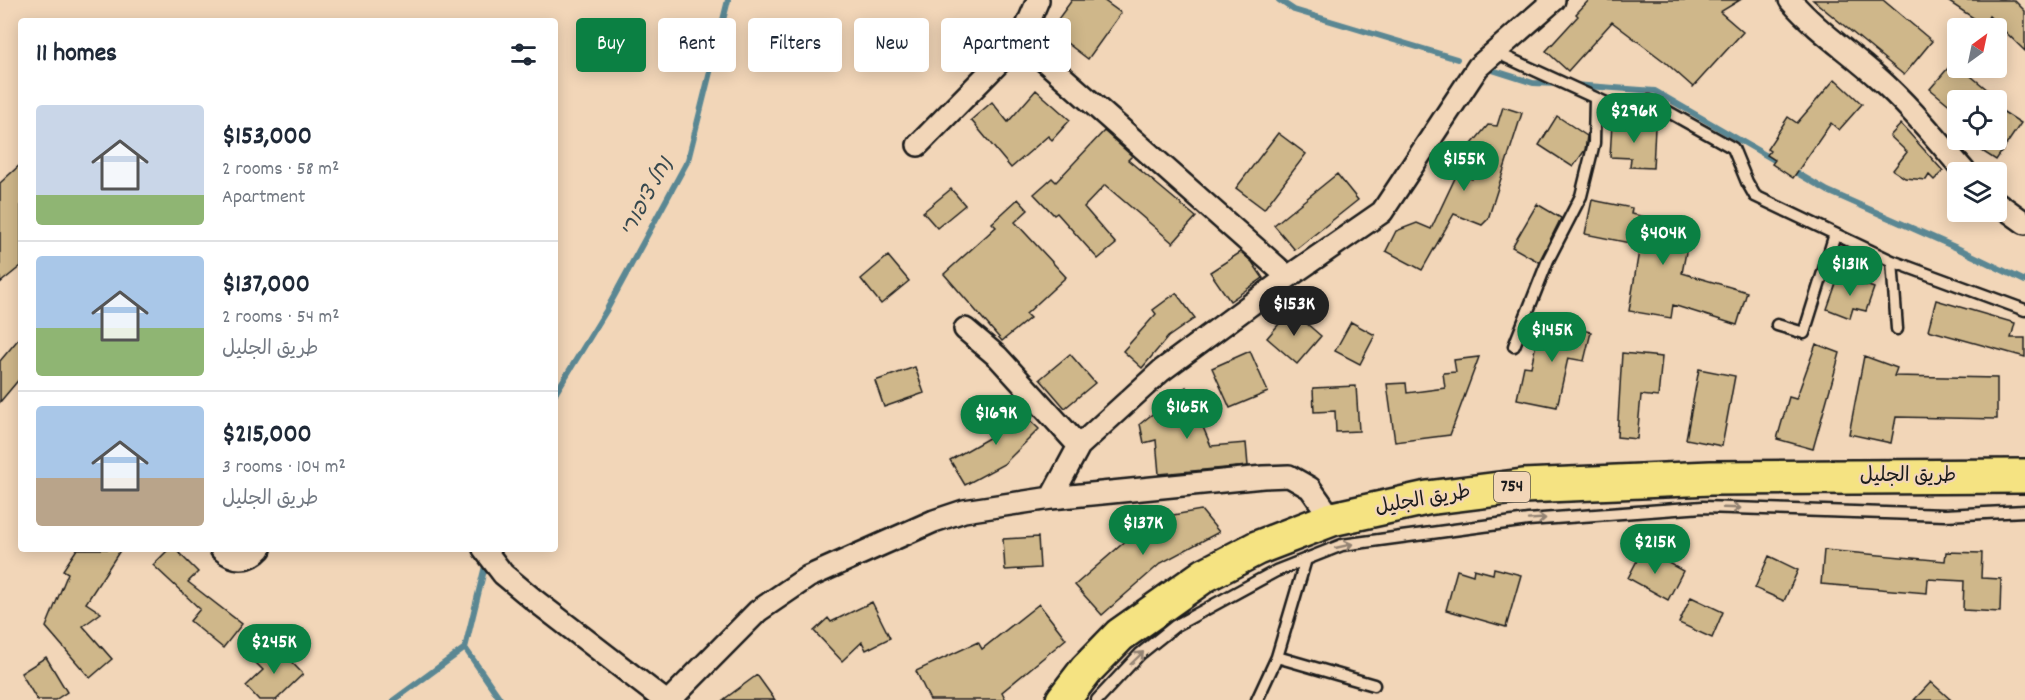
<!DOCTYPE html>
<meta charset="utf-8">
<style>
:root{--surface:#fff;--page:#f6f6f7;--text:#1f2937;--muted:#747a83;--line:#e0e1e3;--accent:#0b8043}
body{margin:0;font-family:Dekko,"Playpen Sans Arabic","Playpen Sans Hebrew",sans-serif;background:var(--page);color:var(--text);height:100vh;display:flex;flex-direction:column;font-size:22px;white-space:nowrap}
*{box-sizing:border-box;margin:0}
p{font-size:20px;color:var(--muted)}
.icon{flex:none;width:33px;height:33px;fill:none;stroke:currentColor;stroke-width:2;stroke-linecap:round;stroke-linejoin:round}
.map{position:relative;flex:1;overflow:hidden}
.drawer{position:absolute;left:18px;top:18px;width:540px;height:534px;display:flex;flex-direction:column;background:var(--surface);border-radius:6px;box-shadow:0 3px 15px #0003}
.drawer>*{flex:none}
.hud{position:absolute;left:576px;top:18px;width:570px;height:54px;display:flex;gap:12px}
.needle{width:39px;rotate:33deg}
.controls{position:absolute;left:1947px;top:18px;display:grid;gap:12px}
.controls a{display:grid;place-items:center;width:60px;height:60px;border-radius:6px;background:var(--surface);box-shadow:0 3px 15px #0003;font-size:30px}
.price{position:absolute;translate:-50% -51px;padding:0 14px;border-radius:21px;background:var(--accent);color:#fff;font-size:20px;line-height:39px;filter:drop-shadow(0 2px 3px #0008)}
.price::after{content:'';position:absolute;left:50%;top:36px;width:18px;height:14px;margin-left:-9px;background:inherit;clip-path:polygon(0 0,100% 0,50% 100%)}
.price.current{background:#222;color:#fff}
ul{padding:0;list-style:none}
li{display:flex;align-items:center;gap:18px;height:150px;padding:0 18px}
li+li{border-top:2px solid var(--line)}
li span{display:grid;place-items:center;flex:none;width:168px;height:120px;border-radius:6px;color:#555}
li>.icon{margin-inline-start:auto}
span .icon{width:72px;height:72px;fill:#fffc;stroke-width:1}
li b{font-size:26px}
h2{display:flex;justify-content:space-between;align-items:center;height:72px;padding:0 18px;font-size:26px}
.pill{padding:0 21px;border-radius:6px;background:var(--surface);box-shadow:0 3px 15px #0003;font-size:21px;line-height:54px}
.pill.current{background:var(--accent);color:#fff}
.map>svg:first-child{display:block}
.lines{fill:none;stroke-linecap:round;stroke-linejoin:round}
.stream{stroke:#5a8793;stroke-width:6}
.building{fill:#cfb78a;stroke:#1c1c1c;stroke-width:1.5}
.lane-casing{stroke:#1c1c1c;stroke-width:15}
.street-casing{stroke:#1c1c1c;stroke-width:26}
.primary-casing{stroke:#1c1c1c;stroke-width:38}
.lane{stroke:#f2d6b8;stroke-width:10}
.street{stroke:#f2d6b8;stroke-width:21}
.primary{stroke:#f5e382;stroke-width:33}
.oneway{stroke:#928272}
.labels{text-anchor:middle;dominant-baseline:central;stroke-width:4.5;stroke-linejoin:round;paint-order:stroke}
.shield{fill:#f2d6b8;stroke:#5c544b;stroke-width:1.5}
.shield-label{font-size:18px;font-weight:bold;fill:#1c1c1c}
.street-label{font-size:20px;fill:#1c1c1c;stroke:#f2d6b8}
.water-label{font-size:21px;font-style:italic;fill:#36484e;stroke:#f2d6b8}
</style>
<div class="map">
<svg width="2025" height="700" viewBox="0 0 2025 700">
<rect width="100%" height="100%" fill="#f2d6b8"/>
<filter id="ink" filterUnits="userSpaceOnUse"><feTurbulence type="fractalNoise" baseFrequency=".0167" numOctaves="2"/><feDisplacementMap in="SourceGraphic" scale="12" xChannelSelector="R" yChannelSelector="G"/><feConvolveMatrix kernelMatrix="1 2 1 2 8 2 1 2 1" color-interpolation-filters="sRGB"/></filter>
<g filter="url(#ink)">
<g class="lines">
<path class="stream" d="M1279,0L1294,10L1457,59
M1489,69L1533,83L1558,84
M1574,85L1655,91L1781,164
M1790,169L1828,191L1957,248L2025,281
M555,394L606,311L688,160L728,0
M465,648L501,700
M394,700L465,648L486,562"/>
</g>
<path class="building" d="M1072,0H1103L1121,13L1088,59L1050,30Z
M1589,0H1740L1720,12L1743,32L1693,87L1665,62L1612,22L1568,71L1546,51L1578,16L1576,14Z
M1813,0H1883L1932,41L1904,75Z
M1946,0H2014L2025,11V51L1989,16L1984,25Z
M1954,61L1958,65V68H1961L2000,100H1958V112L1930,89Z
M1835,79L1862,104L1839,130L1831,123L1793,178L1772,164L1775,160L1767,155L1770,151L1767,149L1788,117L1797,123Z
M1036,90L1070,120L1052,140L1048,136L1011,168L971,120L992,102L1008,122Z
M1503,107L1522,113L1488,219L1482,225L1454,214L1422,270L1386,251L1396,231L1417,223L1431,229L1457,174L1472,179V144L1488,125L1497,126Z
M1996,107L2021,123L1996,160L1965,140H1996Z
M1557,116L1587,136L1585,150L1573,167L1539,145Z
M1612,124L1655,127L1653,168L1630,167L1631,158L1610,157Z
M1901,124L1943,171L1934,180L1929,175L1926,180L1905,178L1893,170L1907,152L1890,136Z
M1104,131L1132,156L1128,160L1196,217L1173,243L1105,185L1084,207L1116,244L1098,259L1057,213L1054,215L1034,194L1052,178L1056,182Z
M1278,133L1306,154L1264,209L1236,188Z
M21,164V266L0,283V183Z
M1337,174L1358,200L1295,250L1274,225Z
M951,189L965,205L937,228L923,212Z
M1018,199L1028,210L1015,222L1066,277L1026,314L1030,318L1002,341L944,274L996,227L992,223Z
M1592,200L1632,208L1631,214L1691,226L1682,273L1747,292L1737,325L1673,305L1671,318L1629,311L1640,245L1585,234Z
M1537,204L1561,218L1539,262L1512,247Z
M1241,252L1252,262L1263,278L1230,301L1210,272Z
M888,256L909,281L881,304L861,279Z
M1839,275L1874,288L1866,311L1853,308L1850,318L1827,309Z
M1176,293L1195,318L1168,337L1142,368L1123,351L1156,314L1153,310Z
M1936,300L2015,323L2011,338H2025V357L1928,330Z
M1291,310L1321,336L1297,364L1267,338Z
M1541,321L1591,332L1584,361L1568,358L1557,407L1517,399L1524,366L1531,367Z
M1351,322L1375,335L1360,364L1335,351Z
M21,336V377L0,402V361Z
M1816,344L1840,353L1813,449L1777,439L1789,397L1796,399Z
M1250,351L1268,392L1230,408L1212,368Z
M1622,353L1662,357L1658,397L1641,395L1637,439L1617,437Z
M1070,354L1095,383L1065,408L1040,379Z
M1864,356L1897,368L1894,376L1997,378V419L1896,417L1891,443L1849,434Z
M1479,357L1450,435L1395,442L1387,384L1406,383L1407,393L1445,388L1443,373L1456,372L1454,360Z
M915,367L924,393L884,407L875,381Z
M1699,369L1735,376L1722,446L1686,439Z
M1356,386L1359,431L1336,432L1335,411L1314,412L1313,388Z
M1186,387L1211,446L1246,443L1248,466L1159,474L1156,440L1144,443L1140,424Z
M1014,405L1039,429L1004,464L965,485L950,460L994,435L989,430Z
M1201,510L1219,532L1161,563L1102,615L1075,585L1151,519Z
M1038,537L1040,568L1005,570L1003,539Z
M77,549H121L86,603L101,613L83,626L112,659L90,678L46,627L68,573L63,570Z
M169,549H175L198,572L188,582L242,624L223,648L190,621L200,609L153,565Z
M1643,549L1683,571L1668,600L1628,578Z
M1824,550L1945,561L1946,552L1982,553L1981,578L2001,579L2000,612L1963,610L1964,581L1928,579L1927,593L1821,584Z
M1769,556L1798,570L1784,601L1755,588Z
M1494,568L1521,575L1506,627L1446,610L1457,570L1473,575L1474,569L1493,574Z
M1691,597L1723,612L1712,638L1679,623Z
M872,602L890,638L866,650L862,642L842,661L814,631L828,618L831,622Z
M1039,604L1066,639L1002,692L1006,700H930L916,671L978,642L982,649Z
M274,644L303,674L276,700H259L246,686L263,670L255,662Z
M46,657L67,692L55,700H37L21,673Z
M757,675L775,700H723Z
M1931,682L1951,700H1914Z"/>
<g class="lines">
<defs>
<path id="lane" d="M1495,52L1613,106L1649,101L1733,148L1747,182L1755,196L1892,261L1897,329
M1892,261L2025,310
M1777,325L1804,333L1835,234
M1514,346L1548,260L1581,196L1594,143L1595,98
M1277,657L1374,685
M1097,700L1140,654L1175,626L1276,571L1342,545L1528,520L1703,507L1945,515L2025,511
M1257,700L1277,657L1306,559"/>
<path id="street" d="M1790,0C1816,30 1848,51 1877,77C1909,105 1937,140 1965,172
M1021,40L1288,277
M918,145L1021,40L1038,0
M1996,202L2025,223
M965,329L998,357L1079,446
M1051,498L1079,446L1161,371L1288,277L1382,212L1478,67L1554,0
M221,549C233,560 248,562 260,549
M484,549L503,574L533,599L664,700
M670,700L758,611L808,577L934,521L964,511L1051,498L1263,477L1289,476L1310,488L1332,519"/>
<path id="primary" d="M1063,700L1086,670L1120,635L1205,575L1257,548L1332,519L1427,498L1523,486L1711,478L2025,476"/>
</defs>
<use href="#lane" class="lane-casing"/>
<use href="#street" class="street-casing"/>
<use href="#primary" class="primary-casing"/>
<use href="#lane" class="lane"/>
<use href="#street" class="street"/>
<use href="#primary" class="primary"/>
</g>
<defs><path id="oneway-shaft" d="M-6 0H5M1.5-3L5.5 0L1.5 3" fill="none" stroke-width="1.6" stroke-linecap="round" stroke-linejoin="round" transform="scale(1.5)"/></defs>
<g class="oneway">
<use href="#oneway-shaft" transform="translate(1732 508) rotate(2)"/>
<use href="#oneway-shaft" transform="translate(1537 519) rotate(-4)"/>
<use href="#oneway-shaft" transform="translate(1344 546) rotate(-13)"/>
<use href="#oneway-shaft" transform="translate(1137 658) rotate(-44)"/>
</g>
</g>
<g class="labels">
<rect class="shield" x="1494" y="472" width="36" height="30" rx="4.5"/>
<g class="shield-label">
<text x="1512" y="487">754</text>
</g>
<g class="street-label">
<text x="1908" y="477">طريق الجليل</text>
<text transform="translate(1423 501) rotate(-10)">طريق الجليل</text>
</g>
<g class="water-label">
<text transform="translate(648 198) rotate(-62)">נחל ציפורי</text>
</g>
</g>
</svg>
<div class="controls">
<a><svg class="needle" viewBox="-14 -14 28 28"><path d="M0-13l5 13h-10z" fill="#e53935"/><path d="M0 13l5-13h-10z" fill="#747a83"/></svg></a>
<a><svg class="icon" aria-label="locate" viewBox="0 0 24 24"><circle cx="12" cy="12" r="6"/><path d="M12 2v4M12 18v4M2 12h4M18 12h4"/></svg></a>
<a><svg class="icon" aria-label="layers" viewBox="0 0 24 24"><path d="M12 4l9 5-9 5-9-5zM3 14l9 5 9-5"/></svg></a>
</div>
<b class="price" style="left:1634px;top:144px">$296K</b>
<b class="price" style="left:1464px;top:192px">$155K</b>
<b class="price" style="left:1663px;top:266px">$404K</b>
<b class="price" style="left:1850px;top:297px">$131K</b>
<b class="price current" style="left:1294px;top:337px">$153K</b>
<b class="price" style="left:1552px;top:363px">$145K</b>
<b class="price" style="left:1187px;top:440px">$165K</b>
<b class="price" style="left:996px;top:446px">$169K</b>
<b class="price" style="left:1143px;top:556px">$137K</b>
<b class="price" style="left:1655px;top:575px">$215K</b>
<b class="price" style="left:274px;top:675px">$245K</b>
<div class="hud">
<a class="pill current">Buy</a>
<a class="pill">Rent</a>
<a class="pill">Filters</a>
<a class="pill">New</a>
<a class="pill">Apartment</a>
</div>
<section class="drawer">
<h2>11 homes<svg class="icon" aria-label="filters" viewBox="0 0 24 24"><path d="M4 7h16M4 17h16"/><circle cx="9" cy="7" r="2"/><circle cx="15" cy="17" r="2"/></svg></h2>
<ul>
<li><span style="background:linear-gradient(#c9d6e8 75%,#8fb573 0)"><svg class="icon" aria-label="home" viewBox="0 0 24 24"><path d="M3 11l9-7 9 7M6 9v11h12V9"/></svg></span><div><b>$153,000</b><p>2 rooms · 58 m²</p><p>Apartment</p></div></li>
<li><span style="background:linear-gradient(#a9c7e8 60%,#8fb573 0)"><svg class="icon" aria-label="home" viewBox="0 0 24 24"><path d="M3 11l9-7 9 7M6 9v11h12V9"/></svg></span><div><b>$137,000</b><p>2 rooms · 54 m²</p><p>طريق الجليل</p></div></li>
<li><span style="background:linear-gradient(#a9c7e8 60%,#b9a48a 0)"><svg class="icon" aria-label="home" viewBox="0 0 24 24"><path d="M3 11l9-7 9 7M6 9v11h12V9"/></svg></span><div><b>$215,000</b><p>3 rooms · 104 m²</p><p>طريق الجليل</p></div></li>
</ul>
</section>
</div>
